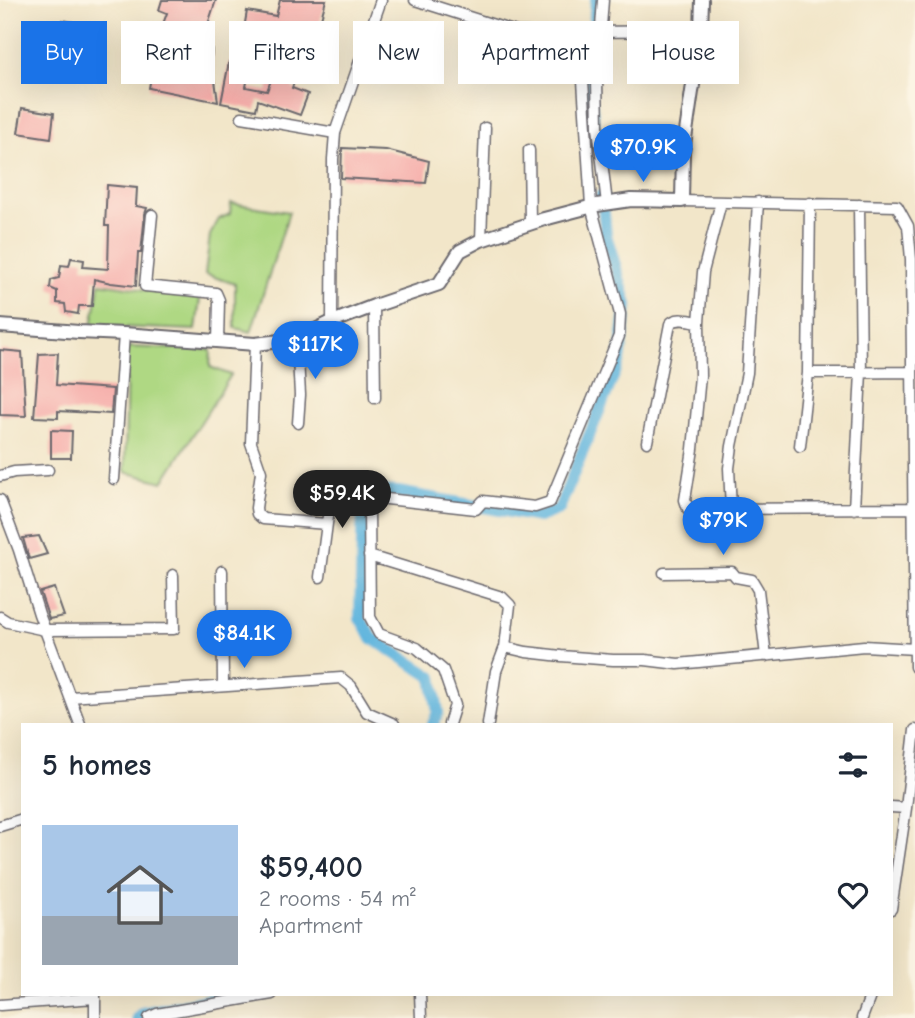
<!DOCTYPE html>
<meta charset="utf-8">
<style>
:root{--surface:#fff;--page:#f6f6f7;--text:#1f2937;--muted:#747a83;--line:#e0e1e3;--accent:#1a73e8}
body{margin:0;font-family:"Comic Neue",sans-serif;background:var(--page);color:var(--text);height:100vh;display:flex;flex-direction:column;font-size:26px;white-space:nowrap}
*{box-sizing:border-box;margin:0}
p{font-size:23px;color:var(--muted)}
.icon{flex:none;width:38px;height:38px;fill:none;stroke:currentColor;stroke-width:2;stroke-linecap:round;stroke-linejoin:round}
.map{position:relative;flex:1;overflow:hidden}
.details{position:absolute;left:21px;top:723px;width:872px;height:273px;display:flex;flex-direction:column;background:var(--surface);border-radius:0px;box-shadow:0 7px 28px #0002}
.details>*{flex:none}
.top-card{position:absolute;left:21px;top:21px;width:873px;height:63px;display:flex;gap:14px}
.price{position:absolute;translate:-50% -60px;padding:0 16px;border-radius:24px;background:var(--accent);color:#fff;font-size:23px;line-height:46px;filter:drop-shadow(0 2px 4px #0008)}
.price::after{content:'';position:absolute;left:50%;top:42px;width:21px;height:16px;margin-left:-10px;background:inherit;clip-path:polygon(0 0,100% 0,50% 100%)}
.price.current{background:#222;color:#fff}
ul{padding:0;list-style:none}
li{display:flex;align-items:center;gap:21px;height:175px;padding:0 21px}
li+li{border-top:2px solid var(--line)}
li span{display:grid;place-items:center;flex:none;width:196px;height:140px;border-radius:0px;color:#555}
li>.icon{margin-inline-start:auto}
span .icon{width:84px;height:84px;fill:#fffc;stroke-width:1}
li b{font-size:30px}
h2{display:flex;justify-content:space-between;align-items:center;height:84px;padding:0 21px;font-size:30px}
.chip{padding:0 24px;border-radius:0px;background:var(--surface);box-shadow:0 7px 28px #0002;font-size:24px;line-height:63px}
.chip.current{background:var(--accent);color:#fff}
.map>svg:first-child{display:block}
.green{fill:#afd883;stroke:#687d5f;stroke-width:2}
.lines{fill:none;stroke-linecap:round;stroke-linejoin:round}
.canal{stroke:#62b6de;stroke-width:12}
.building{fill:#f6aeaa}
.minor-casing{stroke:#6b676d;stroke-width:13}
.tertiary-casing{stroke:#6b676d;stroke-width:16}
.minor{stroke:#fff;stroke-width:10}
.tertiary{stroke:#fff;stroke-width:12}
</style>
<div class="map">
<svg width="915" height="1018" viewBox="0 0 915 1018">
<rect width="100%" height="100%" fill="#fcf5e5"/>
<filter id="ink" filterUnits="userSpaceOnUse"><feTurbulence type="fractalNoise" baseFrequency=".0143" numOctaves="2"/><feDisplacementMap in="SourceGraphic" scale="14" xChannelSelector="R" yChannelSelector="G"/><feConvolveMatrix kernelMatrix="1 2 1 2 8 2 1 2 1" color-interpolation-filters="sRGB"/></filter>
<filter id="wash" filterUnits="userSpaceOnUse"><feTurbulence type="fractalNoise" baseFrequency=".00686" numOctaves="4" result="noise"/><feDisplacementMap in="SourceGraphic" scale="28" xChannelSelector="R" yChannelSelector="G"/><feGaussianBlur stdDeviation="1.57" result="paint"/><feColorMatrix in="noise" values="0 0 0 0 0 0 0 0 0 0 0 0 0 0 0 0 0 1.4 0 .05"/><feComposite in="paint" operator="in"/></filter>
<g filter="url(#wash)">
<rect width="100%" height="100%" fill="#f2e6c9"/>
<path class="green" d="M231,203L289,212L251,332L235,328V284L205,274L210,235L219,219L230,214Z
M100,283L200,298L196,330L92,326Z
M127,347L211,350L210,367L231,375L163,482L125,472Z"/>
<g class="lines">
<path class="canal" d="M595,132L589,85L596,0
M433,724L438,712L432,677L372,638L360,618L363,505L373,491L398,492L539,517L559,509L620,360L627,305L606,235L602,195
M137,1018L142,1013L237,994"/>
</g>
<g id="blocks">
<path class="building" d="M162,0H216L203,39L211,38L212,53L207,78L215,80L218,102L149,88L153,66L168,69L171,55L196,60L193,38L175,30L169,48L156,43L167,13L159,10Z
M280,0H326L314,44L308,43L292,88L308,94L300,115L258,100L256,110L221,103L229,62L234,63L235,59L251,62L246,87L267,91L275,69L253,63L256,51L279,57L286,37L259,29L257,43L242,41L247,11L276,16Z
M63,20L89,25L86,42L61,37Z
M22,108L54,113L51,138L18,133Z
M342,148L386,150L429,161L426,183L341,178Z
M107,185L137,188L136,206L147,208L145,214L141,253H138L136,286L111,283L94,279L92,306H79L78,314L66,312L65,304L57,303V291L50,288L51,280L59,278L61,265L69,266L71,258L84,260L83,267L108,269L109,226H105Z
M0,350L22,352L26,416L0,415Z
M58,353L56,385L113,389L111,414L58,411V418L34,417L39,354Z
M51,430L72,431L71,458H51Z
M39,536L47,554L29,559L23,538Z
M54,588L64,616L49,619L40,592Z"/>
</g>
</g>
<g filter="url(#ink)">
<use href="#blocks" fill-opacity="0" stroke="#6b676d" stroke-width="2"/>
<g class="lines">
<defs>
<path id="minor" d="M415,0L516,32L580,34L586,32L701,31
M603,0L597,80L598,127L607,204
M242,117L335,133
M529,150L530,223
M682,201L897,206L908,226L911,259L915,667
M721,202L703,272L699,322L700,376L693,449L685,500L688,509L914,508
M152,215L145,286L216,293L219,300L218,342
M481,240L485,128
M374,306L375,398
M332,322L333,159L335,133L381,0
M297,339L300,395L298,423
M255,344L251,443L261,472L256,508L257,514L263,519L327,524
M808,373L911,372
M647,442L670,324C677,316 690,321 699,322
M800,446L808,373L810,203
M0,476L14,472L48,470
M114,479L124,334
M0,500L19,550L39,614L80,724
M731,509L729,468L732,446L747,373L758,202
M854,509L861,372L859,205
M369,556L502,597L510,605L505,647
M222,571L223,686
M664,573L732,572L736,577L752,580L758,590L766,656
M320,577L333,478
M0,617L8,622L45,630L174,629L173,575
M70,697L341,678L351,686L367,712L394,724
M449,724L455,705L443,670L417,648L379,634L370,617L369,507L378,498L476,509L483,501L535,507L550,502L619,336L620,314L591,206L580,34
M488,724L496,671L505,647L526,652L561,656L613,660H645L678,664L864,646L915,649
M891,807L906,808
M0,826L23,819
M891,909L906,808L915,730
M420,994L421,1018
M0,1005L95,998
M95,1018V994
M149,1018L157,1014L272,994
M862,1018L871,994"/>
<path id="tertiary" d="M0,326L79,332L124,334L255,344L297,339L332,322L374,306L439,284L460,251L481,240L544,219L597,205L631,200L682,201L683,152L701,31L702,0"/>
</defs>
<use href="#minor" class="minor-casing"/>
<use href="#tertiary" class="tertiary-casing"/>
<use href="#minor" class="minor"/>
<use href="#tertiary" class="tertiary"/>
</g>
</g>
</svg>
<b class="price" style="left:643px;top:184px">$70.9K</b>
<b class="price" style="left:315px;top:381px">$117K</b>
<b class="price current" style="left:342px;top:530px">$59.4K</b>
<b class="price" style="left:723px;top:557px">$79K</b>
<b class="price" style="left:244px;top:670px">$84.1K</b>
<div class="top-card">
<a class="chip current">Buy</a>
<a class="chip">Rent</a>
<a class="chip">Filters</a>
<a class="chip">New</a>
<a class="chip">Apartment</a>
<a class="chip">House</a>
</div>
<section class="details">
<h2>5 homes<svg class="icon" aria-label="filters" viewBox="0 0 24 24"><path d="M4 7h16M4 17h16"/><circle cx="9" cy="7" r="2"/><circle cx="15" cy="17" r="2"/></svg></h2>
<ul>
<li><span style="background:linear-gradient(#a9c7e8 65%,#9aa5b1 0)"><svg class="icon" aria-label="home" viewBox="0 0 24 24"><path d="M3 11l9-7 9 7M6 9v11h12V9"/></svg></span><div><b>$59,400</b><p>2 rooms · 54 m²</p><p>Apartment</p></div><svg class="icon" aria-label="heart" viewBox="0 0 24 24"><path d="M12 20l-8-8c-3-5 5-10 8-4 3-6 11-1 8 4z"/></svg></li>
</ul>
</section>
</div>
